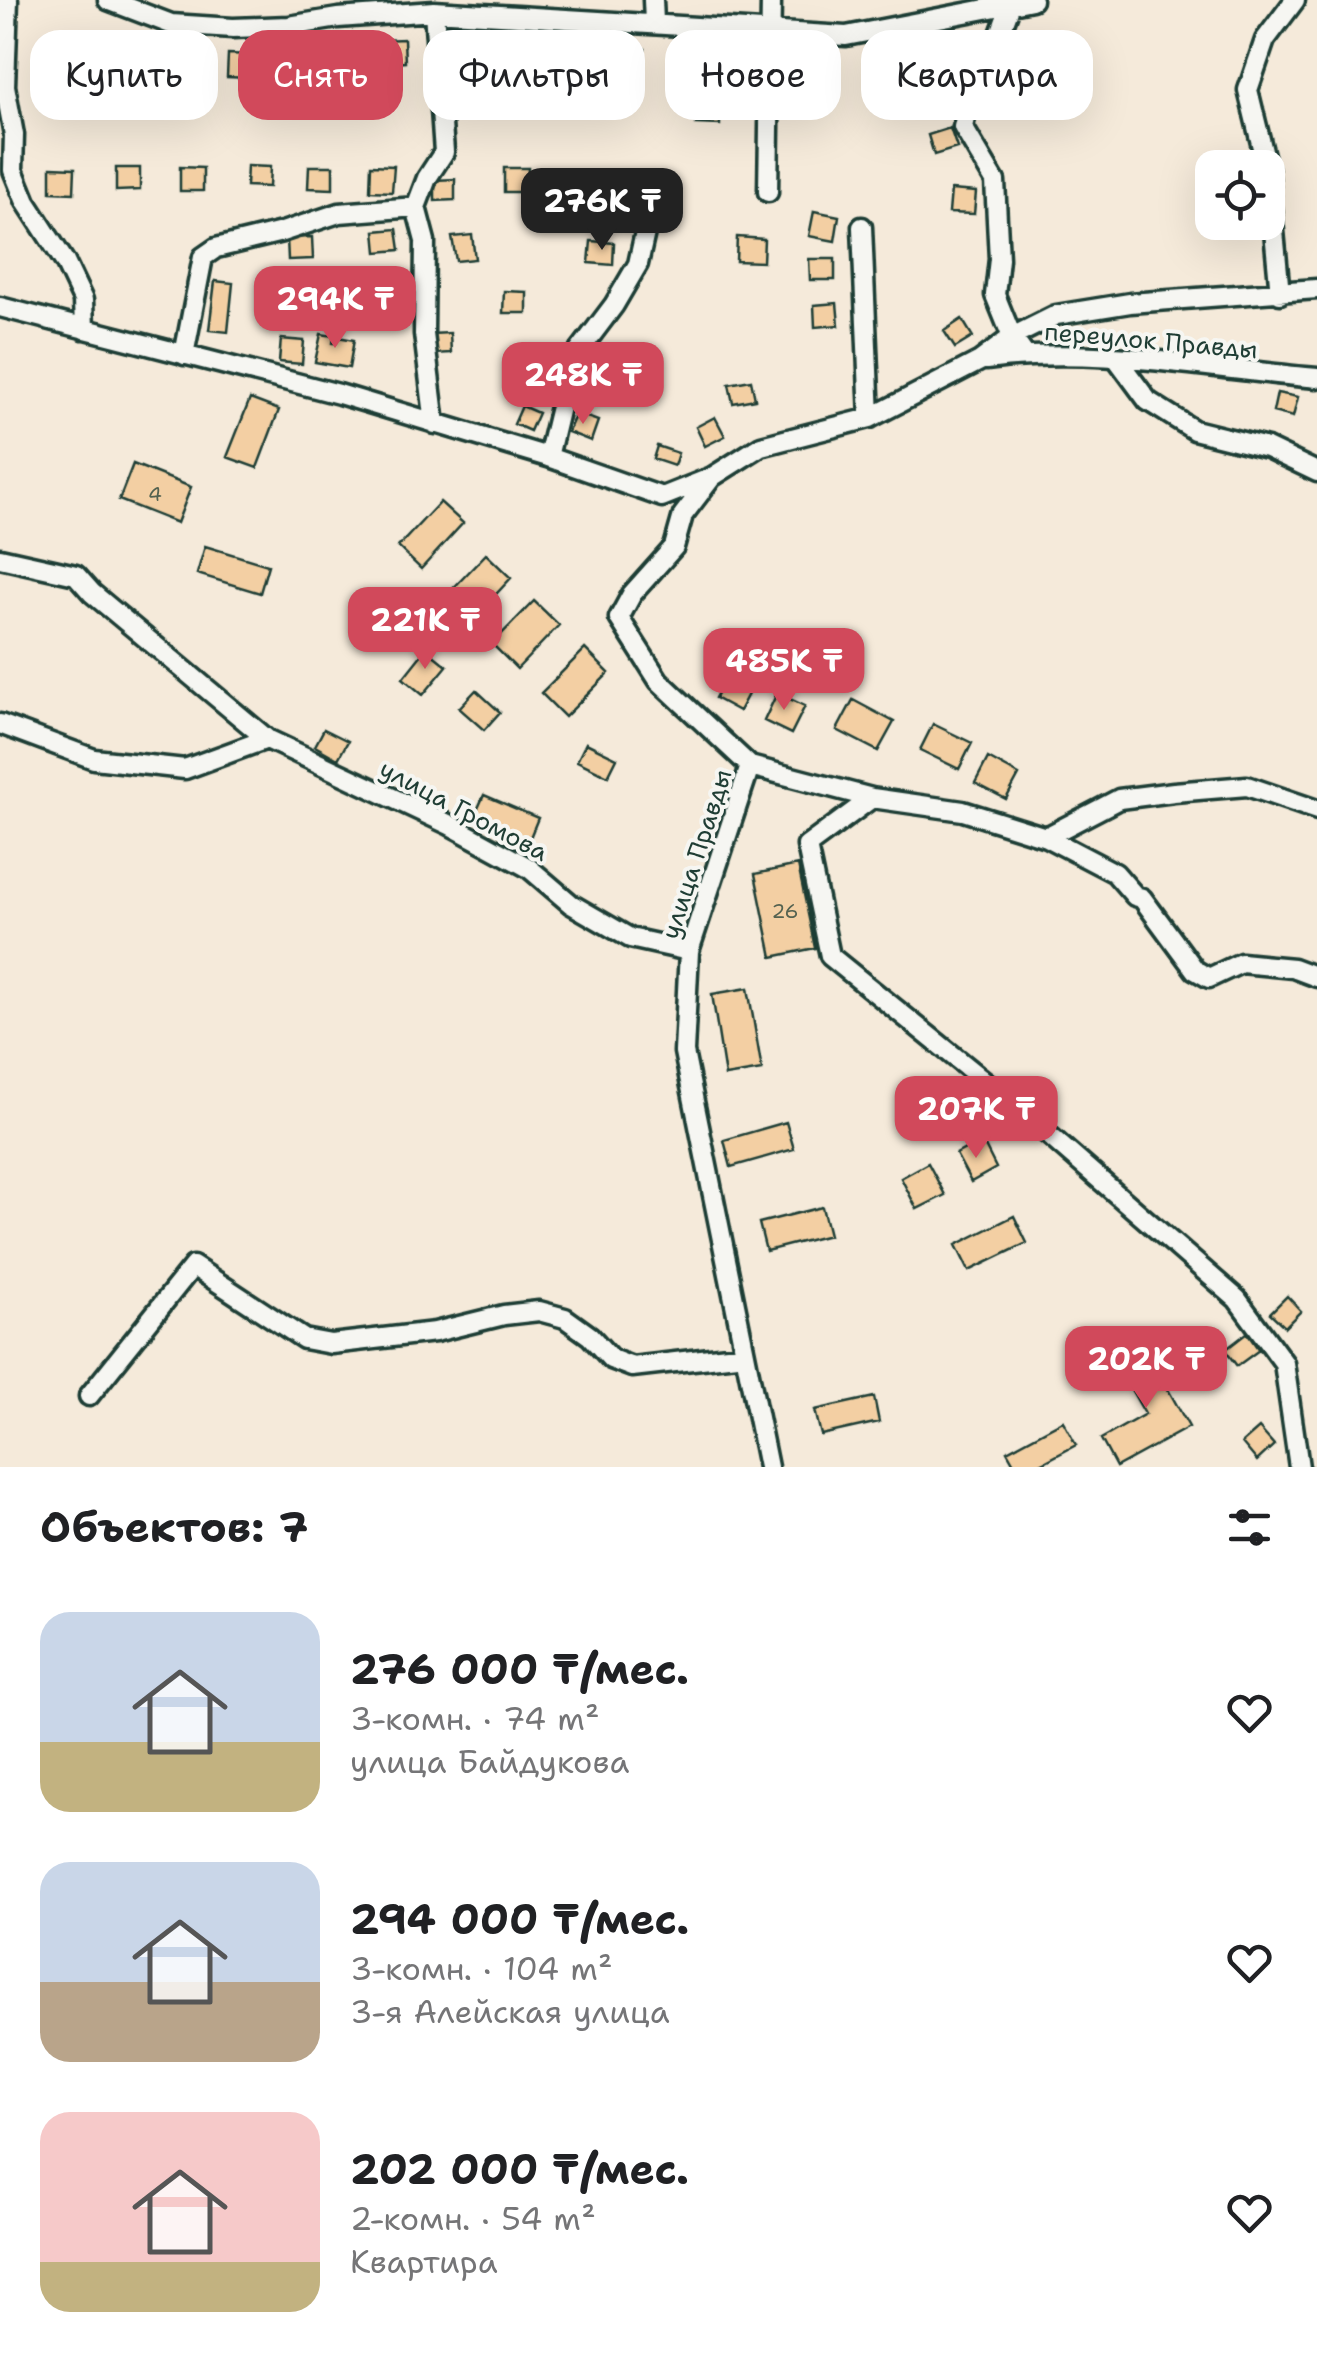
<!DOCTYPE html>
<html lang="ru">
<meta charset="utf-8">
<style>
:root{--surface:#fff;--page:#f6f6f6;--text:#202124;--muted:#757577;--accent:#d1495b}
body{margin:0;font-family:"Shantell Sans",sans-serif;background:var(--page);color:var(--text);height:100vh;display:flex;flex-direction:column;font-size:38px;white-space:nowrap}
*{box-sizing:border-box;margin:0}
p{font-size:32px;color:var(--muted)}
.icon{flex:none;width:55px;height:55px;fill:none;stroke:currentColor;stroke-width:2;stroke-linecap:round;stroke-linejoin:round}
.map{position:relative;height:1467px;overflow:hidden}
.drawer{display:flex;flex-direction:column;background:var(--surface);flex:1}
.drawer>*{flex:none}
.top-card{position:absolute;left:30px;top:30px;width:1258px;height:90px;display:flex;gap:20px}
.buttons{position:absolute;left:1195px;top:150px;display:grid;gap:20px}
.buttons a{display:grid;place-items:center;width:90px;height:90px;border-radius:20px;background:var(--surface);box-shadow:0 10px 40px #0002;font-size:50px}
.price{position:absolute;translate:-50% -85px;padding:0 22px;border-radius:20px;background:var(--accent);color:#fff;font-size:32px;line-height:65px;filter:drop-shadow(0 2px 5px #0008)}
.price::after{content:'';position:absolute;left:50%;top:60px;width:30px;height:22px;margin-left:-15px;background:inherit;clip-path:polygon(0 0,100% 0,50% 100%)}
.price.current{background:#222;color:#fff}
ul{padding:0;list-style:none}
li{display:flex;align-items:center;gap:30px;height:250px;padding:0 40px}
li span{display:grid;place-items:center;flex:none;width:280px;height:200px;border-radius:30px;color:#555}
li>.icon{margin-inline-start:auto}
span .icon{width:120px;height:120px;fill:#fffc;stroke-width:1}
li b{font-size:42px}
h2{display:flex;justify-content:space-between;align-items:center;height:120px;padding:0 40px;font-size:42px}
.tag{padding:0 35px;border-radius:30px;background:var(--surface);box-shadow:0 10px 40px #0002;font-size:35px;line-height:90px}
.tag.current{background:var(--accent);color:#fff}
.map>svg:first-child{display:block}
.building{fill:#f3cfa3;stroke:#1f3d34;stroke-width:2.5}
.lines{fill:none;stroke-linecap:round;stroke-linejoin:round}
.minor-casing{stroke:#1f3d34;stroke-width:25}
.minor{stroke:#f6f6f2;stroke-width:18}
.labels{text-anchor:middle;dominant-baseline:central;stroke-width:8;stroke-linejoin:round;paint-order:stroke}
.number-label{font-size:20px;fill:#546250}
.street-label{font-size:25px;fill:#1f3d34;stroke:#f6f6f2}
</style>
<div class="map">
<svg width="1317" height="1467" viewBox="0 0 1317 1467">
<rect width="100%" height="100%" fill="#f5eada"/>
<filter id="ink" filterUnits="userSpaceOnUse"><feTurbulence type="fractalNoise" baseFrequency=".01" numOctaves="2"/><feDisplacementMap in="SourceGraphic" scale="20" xChannelSelector="R" yChannelSelector="G"/><feConvolveMatrix kernelMatrix="1 2 1 2 8 2 1 2 1" color-interpolation-filters="sRGB"/></filter>
<g filter="url(#ink)">
<path class="building" d="M482,23L483,48L460,49L459,24Z
M550,28L573,29L572,53L549,52Z
M404,39L405,62L381,64L380,40Z
M116,48L139,49L137,71L115,70Z
M623,48L645,49L643,71L622,70Z
M172,51L193,53L192,75L170,73Z
M349,53L353,73L330,78L326,58Z
M228,54L250,55L249,78L227,77Z
M297,57L298,81L277,83L275,59Z
M785,77L806,81L803,101L782,97Z
M892,81L916,82V104L891,103Z
M60,82L83,84L81,106L58,105Z
M697,102H720V125L696,124Z
M950,128L957,148L934,155L928,135Z
M371,165L394,166L392,192L370,191Z
M247,166L270,167L269,187L246,186Z
M309,166H333V189L308,188Z
M51,167L75,168L74,193L51,192Z
M180,167L203,168V191H180Z
M116,168H140V190L116,191Z
M504,168H528L527,192H504Z
M648,176H669L668,199L647,198Z
M455,179V200L435,201V180Z
M951,190L976,192L974,214L949,213Z
M814,211L839,216L835,241L809,236Z
M397,229L400,250L377,252L375,231Z
M472,235L475,259L456,261L452,237Z
M312,237L313,259L288,260L287,238Z
M737,237L764,239L763,262L736,261Z
M591,241L614,243L613,265L589,263Z
M809,259H835V280H810Z
M215,281L233,283L228,332L209,330Z
M504,291L527,292V313H503Z
M837,303L839,325L815,327L814,305Z
M962,319L973,337L955,348L944,331Z
M450,333L451,353L433,354L431,334Z
M321,334L334,336L333,343H336L338,337L354,340L349,368L315,362Z
M281,339L304,341L302,364L279,362Z
M751,380L755,399L733,403L729,384Z
M1277,393L1298,397L1293,417L1273,412Z
M250,399L279,410L257,468L227,457Z
M522,406L538,413L530,431L514,424Z
M576,413L598,421L591,441L568,432Z
M715,417L725,436L705,446L696,427Z
M657,446L678,453L674,466L653,459Z
M133,464L191,487L177,523L119,500Z
M440,502L463,523L421,569L398,547Z
M205,546L268,565L260,593L197,574Z
M486,554L511,578L470,622L444,598Z
M534,601L559,625L517,669L492,644Z
M426,649L447,666L423,695L403,678Z
M585,649L609,673L565,717L541,693Z
M731,668L755,681L739,711L715,698Z
M476,690L500,712L484,730L459,708Z
M777,693L805,706L791,734L764,721Z
M853,700L894,722L878,751L837,730Z
M933,724L972,743L959,769L920,750Z
M324,729L348,741L338,759L315,746Z
M586,743L617,758L608,776L577,761Z
M988,758L1019,775L1006,799L975,783Z
M484,795L538,818L529,840L474,817Z
M798,865L815,948L772,957L755,874Z
M748,988L762,1070L725,1076L712,994Z
M786,1122L794,1149L731,1167L724,1140Z
M982,1140L996,1168L971,1182L956,1154Z
M928,1163L945,1195L917,1209L901,1178Z
M822,1207L829,1235L766,1251L759,1223Z
M1014,1216L1027,1243L969,1271L956,1245Z
M1287,1296L1301,1311L1285,1327L1270,1313Z
M1247,1333L1259,1350L1237,1366L1225,1350Z
M1158,1348L1169,1367L1159,1373L1189,1427L1116,1467L1101,1439L1145,1414L1120,1370Z
M874,1397L879,1422L821,1435L815,1410Z
M1063,1421L1076,1445L1035,1467H1016L1007,1451Z
M1259,1428L1274,1445L1257,1461L1242,1443Z"/>
<g class="lines">
<defs>
<path id="minor" d="M8,0L5,86L14,135L13,170L26,202L65,262L83,300L84,329
M108,0L171,24L233,28L289,26L338,18L434,11L846,36L1032,0
M653,0L654,22
M1011,4L997,42L976,70L963,127L995,181L999,259L995,295L1012,337L1025,355
M434,11L444,152L427,178L416,207L425,241L424,334L435,424
M1267,168L1248,90L1265,40L1295,0
M1268,168L1280,294
M768,192L771,0
M862,227L870,418
M0,307L339,394L548,457L662,497L712,477L683,515L674,547L632,594L619,618L659,681L750,766L872,798L963,811L1046,837L1115,873L1135,896L1142,898L1195,970L1209,978L1241,963L1293,968L1317,977
M184,355L203,257L216,248L282,232L339,213L416,207
M1117,359L1148,401L1194,430L1267,448L1317,472
M986,360C1094,345 1209,369 1317,378
M548,457L565,386L577,354L614,305L638,264L648,219
M712,477L761,446L870,418L980,361L1012,337L1056,315L1130,303L1317,289
M0,558L76,575L92,593L267,739
M0,724L94,759L185,769L267,739L450,825L529,868L571,904L630,938L689,951
M750,766L689,951L684,1052L768,1467
M872,798L807,846L830,956L1013,1104L1237,1299L1284,1363L1299,1467
M1046,837L1119,799L1174,792L1247,786L1317,810
M89,1396L193,1266L304,1339L331,1344L435,1332L504,1315L539,1311L565,1318L590,1336L611,1359L632,1367L745,1354"/>
</defs>
<use href="#minor" class="minor-casing"/>
<use href="#minor" class="minor"/>
</g>
</g>
<g class="labels">
<g class="number-label">
<text x="155" y="494">4</text>
<text x="785" y="911">26</text>
</g>
<g class="street-label">
<text transform="translate(1151 340) rotate(5)">переулок Правды</text>
<text transform="translate(464 810) rotate(28)">улица Громова</text>
<text transform="translate(696 854) rotate(-72)">улица Правды</text>
</g>
</g>
</svg>
<div class="buttons">
<a><svg class="icon" aria-label="locate" viewBox="0 0 24 24"><circle cx="12" cy="12" r="6"/><path d="M12 2v4M12 18v4M2 12h4M18 12h4"/></svg></a>
</div>
<b class="price current" style="left:602px;top:253px">276K ₸</b>
<b class="price" style="left:335px;top:351px">294K ₸</b>
<b class="price" style="left:583px;top:427px">248K ₸</b>
<b class="price" style="left:425px;top:672px">221K ₸</b>
<b class="price" style="left:784px;top:713px">485K ₸</b>
<b class="price" style="left:976px;top:1161px">207K ₸</b>
<b class="price" style="left:1146px;top:1411px">202K ₸</b>
<div class="top-card">
<a class="tag">Купить</a>
<a class="tag current">Снять</a>
<a class="tag">Фильтры</a>
<a class="tag">Новое</a>
<a class="tag">Квартира</a>
</div>
</div>
<section class="drawer">
<h2>Объектов: 7<svg class="icon" aria-label="filters" viewBox="0 0 24 24"><path d="M4 7h16M4 17h16"/><circle cx="9" cy="7" r="2"/><circle cx="15" cy="17" r="2"/></svg></h2>
<ul>
<li><span style="background:linear-gradient(#c9d6e8 65%,#c2b280 0)"><svg class="icon" aria-label="home" viewBox="0 0 24 24"><path d="M3 11l9-7 9 7M6 9v11h12V9"/></svg></span><div><b>276 000 ₸/мес.</b><p>3-комн. · 74 m²</p><p>улица Байдукова</p></div><svg class="icon" aria-label="heart" viewBox="0 0 24 24"><path d="M12 20l-8-8c-3-5 5-10 8-4 3-6 11-1 8 4z"/></svg></li>
<li><span style="background:linear-gradient(#c9d6e8 60%,#b9a48a 0)"><svg class="icon" aria-label="home" viewBox="0 0 24 24"><path d="M3 11l9-7 9 7M6 9v11h12V9"/></svg></span><div><b>294 000 ₸/мес.</b><p>3-комн. · 104 m²</p><p>3-я Алейская улица</p></div><svg class="icon" aria-label="heart" viewBox="0 0 24 24"><path d="M12 20l-8-8c-3-5 5-10 8-4 3-6 11-1 8 4z"/></svg></li>
<li><span style="background:linear-gradient(#f6c9c9 75%,#c2b280 0)"><svg class="icon" aria-label="home" viewBox="0 0 24 24"><path d="M3 11l9-7 9 7M6 9v11h12V9"/></svg></span><div><b>202 000 ₸/мес.</b><p>2-комн. · 54 m²</p><p>Квартира</p></div><svg class="icon" aria-label="heart" viewBox="0 0 24 24"><path d="M12 20l-8-8c-3-5 5-10 8-4 3-6 11-1 8 4z"/></svg></li>
</ul>
</section>
